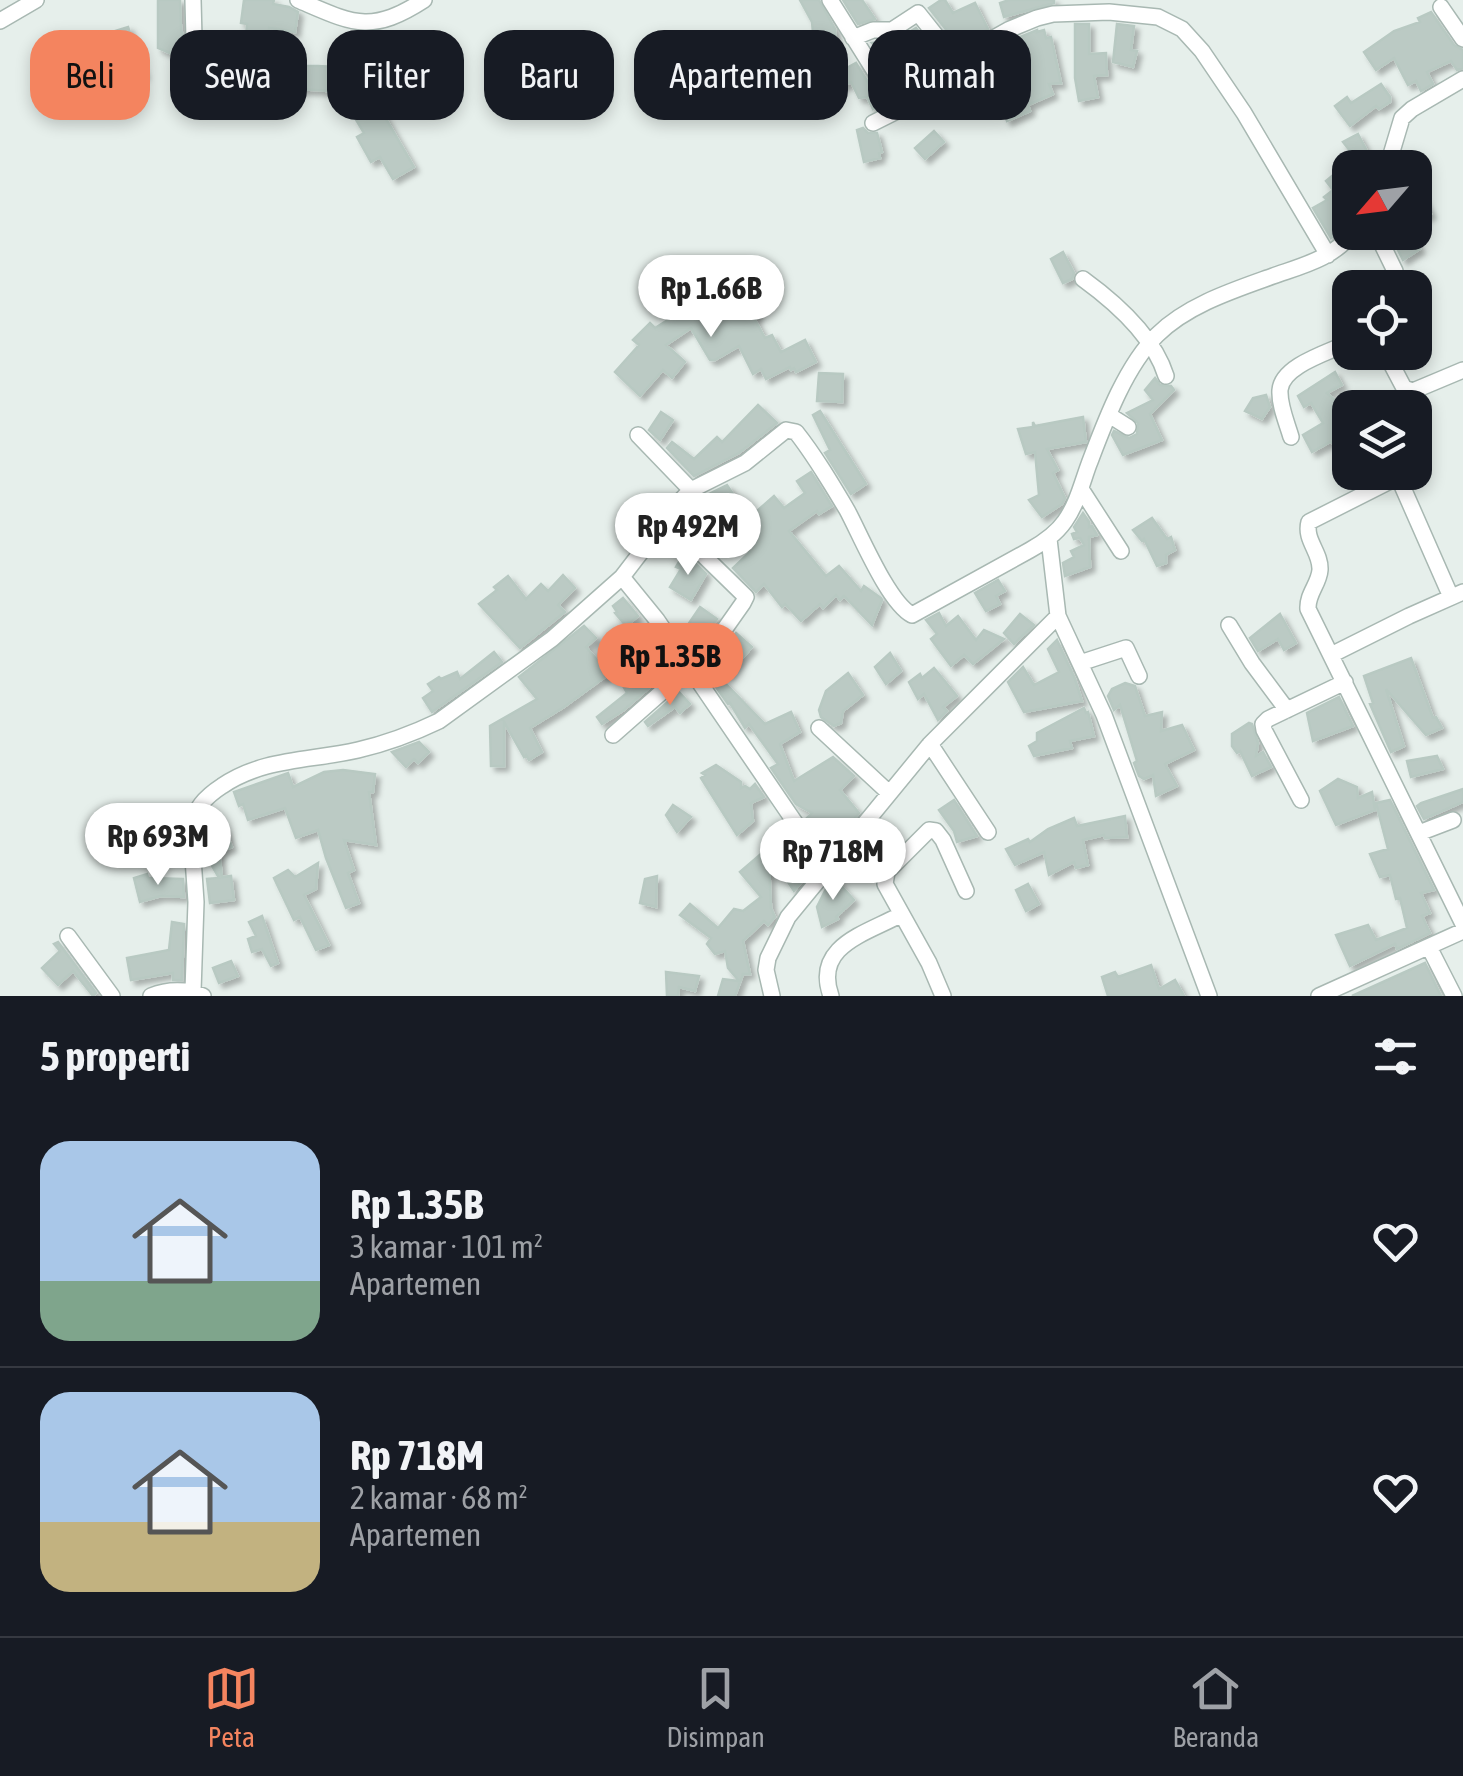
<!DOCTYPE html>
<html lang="id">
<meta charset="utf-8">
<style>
:root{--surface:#171b24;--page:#20242c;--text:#f1f3f6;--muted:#9ea1a6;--line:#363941;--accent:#f4845f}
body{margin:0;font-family:"Asap Condensed",sans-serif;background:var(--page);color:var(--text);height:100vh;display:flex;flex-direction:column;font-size:38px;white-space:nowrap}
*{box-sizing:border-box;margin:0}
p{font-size:32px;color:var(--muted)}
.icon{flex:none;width:55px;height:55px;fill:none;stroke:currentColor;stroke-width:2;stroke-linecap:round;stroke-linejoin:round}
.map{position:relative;height:996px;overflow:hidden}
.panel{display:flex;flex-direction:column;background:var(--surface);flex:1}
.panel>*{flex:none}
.banner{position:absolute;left:30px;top:30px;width:1405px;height:90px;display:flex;gap:20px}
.needle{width:65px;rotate:242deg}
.tools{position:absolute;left:1332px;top:150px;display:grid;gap:20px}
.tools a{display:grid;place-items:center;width:100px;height:100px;border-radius:20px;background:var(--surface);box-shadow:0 5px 15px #0003;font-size:50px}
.price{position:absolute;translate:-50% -85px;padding:0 22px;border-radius:35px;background:#fff;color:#222;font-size:32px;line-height:65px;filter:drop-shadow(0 2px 5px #0008)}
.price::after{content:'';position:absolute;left:50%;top:60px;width:30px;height:22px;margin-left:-15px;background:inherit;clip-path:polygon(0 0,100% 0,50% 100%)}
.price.on{background:var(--accent);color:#111}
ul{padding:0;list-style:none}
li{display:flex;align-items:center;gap:30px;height:250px;padding:0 40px}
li+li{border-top:2px solid var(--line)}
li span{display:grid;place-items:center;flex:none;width:280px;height:200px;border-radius:30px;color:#555}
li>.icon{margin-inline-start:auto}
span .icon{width:120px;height:120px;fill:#fffc;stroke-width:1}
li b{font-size:42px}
h2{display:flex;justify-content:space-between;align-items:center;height:120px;padding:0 40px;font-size:42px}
.tag{padding:0 35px;border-radius:30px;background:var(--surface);box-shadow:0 5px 15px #0003;font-size:35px;line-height:90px}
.tag.on{background:var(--accent);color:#111}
.tab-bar{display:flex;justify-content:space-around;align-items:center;height:140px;border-top:2px solid var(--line);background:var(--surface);font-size:28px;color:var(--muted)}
.tab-bar a{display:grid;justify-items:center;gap:5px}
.tab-bar .on{color:var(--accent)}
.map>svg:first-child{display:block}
.building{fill:#bbcac4;stroke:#b8c9c2;stroke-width:2.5;filter:url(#shadow)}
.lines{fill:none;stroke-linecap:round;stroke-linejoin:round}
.minor-casing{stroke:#a8b8b2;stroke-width:18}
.minor{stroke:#fff;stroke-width:15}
</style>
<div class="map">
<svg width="1463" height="996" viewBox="0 0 1463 996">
<defs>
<filter id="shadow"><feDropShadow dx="4.5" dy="4.5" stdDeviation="2.5" flood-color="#0004"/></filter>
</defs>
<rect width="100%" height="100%" fill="#e6efeb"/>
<path class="building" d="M158,0H180L181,30L187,46L181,47L172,54L158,48Z
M244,0H274L273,4L289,7L298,12L295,32L269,28V31H266L263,56L245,54L247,24L241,23Z
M800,0H819L835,29L837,54L815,55L812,22Z
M843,0H862L875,19L858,24Z
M941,0H945L953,13L975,3L988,29L960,47L929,8Z
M1009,0H1054V3L1004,17L1000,3Z
M1431,12L1454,45L1463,50V68L1457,70L1451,61L1427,72L1433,84L1421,91L1416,81L1408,85L1394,58L1376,70L1364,52L1394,31L1420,22L1418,18Z
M1075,24H1089V54L1106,53L1107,75L1094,76L1098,97L1079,101L1075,78Z
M1117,24L1134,26L1131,50L1137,51L1133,67L1113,62Z
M128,27L144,75L126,80L120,58H124L115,31Z
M916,28L933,50L916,65L923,73L910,86L880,50L876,51L878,49L872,43L897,40Z
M1037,30V32L1044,30L1046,38L1051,37L1061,83L1049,84L1053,94L1028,105L1030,111L1007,121L1002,108L1011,104L993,71L1006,65L1011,76L1024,71L1013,40Z
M392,58H413L418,83L413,99L317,90L256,88L254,66H318L392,70Z
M856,63L882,105L873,109L867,97L859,98L851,82L840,88L834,75Z
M1381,84L1390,97V102L1379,109L1376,106L1350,126L1335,106L1347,97L1351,103Z
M378,105L414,167L393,179L380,157L371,162L357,137L364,133L355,118Z
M863,128L868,133H877L882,152L879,153L880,158L864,162L857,130Z
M934,131L944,142L925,159L915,148Z
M1358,134L1370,157L1375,154L1378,158L1376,168H1358L1361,165L1343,142Z
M1338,171L1350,187V221L1331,238L1313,208L1327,200L1324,197L1333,190L1326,181Z
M1415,182L1431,214L1415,222Z
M1389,232H1409L1420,249L1403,260Z
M1063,252L1074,273L1072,279L1063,283L1051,259Z
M738,276L743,306L750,302L758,316L754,318L765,338L772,335L781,352L805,340L816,362L796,372L794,368L791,370L790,367L766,379L761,369L753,374L739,346L715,360H710L691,328L666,345L685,362L672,378L663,370L640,396L615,372L639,345L633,340L650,323L655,328L717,289L716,280Z
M1335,372L1342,385L1327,393L1350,414V444L1338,446L1330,442L1312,452L1303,435L1323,423L1311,403L1304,407L1298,396Z
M819,373L843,374L842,402L817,401Z
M1155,378L1160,385L1171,386L1174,390L1150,414L1162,440L1123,455L1112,435L1114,431L1129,438L1137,434L1138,423L1127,413L1153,400L1145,390Z
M1266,395L1270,407L1262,419L1245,411L1253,398Z
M758,405L777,423L739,453L694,476L667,448L672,442L694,459L717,437L722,442Z
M820,411L866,484L851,494L825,453L830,450L813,415Z
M661,412L673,420L660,440L649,430Z
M1083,417L1086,442L1047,449L1058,470L1053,473L1065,498L1062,504L1042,517L1029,500L1039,495L1035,452L1026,454L1018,429L1033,427V422L1035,426Z
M811,472L832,506L819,514L817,511L789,531L826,576L839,566L861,591L864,586L881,598L882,600L872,625L844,596L840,600L836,595L823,608L820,604L801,621L785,604L782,607L764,584L756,592L733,568L750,552L733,530L730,535L705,496L727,485L749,518L774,496L784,508L805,493L797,481Z
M1083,513L1089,522V527L1092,526L1097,535L1089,537L1090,567L1065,576L1063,563L1074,557L1071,551L1084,545L1080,538L1074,539L1072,534L1077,532L1074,527Z
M1152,518L1167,539L1171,537L1175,550L1166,555V563L1157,566L1144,539L1142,541L1133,530Z
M682,557L696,564L706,574L691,600L670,587L681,569L676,567Z
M563,575L575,588L558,605L565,612L520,648L479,604L497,590L494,587L508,576L526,599L541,584L548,591Z
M998,580L1005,591L996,596L1000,604L986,611L975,593Z
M623,598L638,616L626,626L615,613L617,612L613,606Z
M700,607L717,619L693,653L681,635Z
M939,613L946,626L958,616L976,640L984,630L1004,639L973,664L964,655L951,666L931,639L937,634L926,620Z
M1020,614L1034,625L1014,644L1004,633Z
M1280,614L1296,643L1284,650L1278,639L1258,651L1250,638Z
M584,626L596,638L586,647L609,674L564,707L530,728L542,752L529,760L526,755L524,757L504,722V766H491L490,726L537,699L519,677Z
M736,633L752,647L728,674L715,662Z
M1057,640L1075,679L1082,701L1024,712L1008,682L1023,667L1034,685L1059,672L1048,649Z
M494,652L502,662L432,712L423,698L433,691L428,684L439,677L441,679L457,672L460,679Z
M890,653L901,671L886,684L875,667Z
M653,654L666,673L624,710L602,724L597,717L627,693L622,684L642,672L637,664Z
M1411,658L1433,718L1436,717L1442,728L1426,735L1386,689L1404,746L1391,752L1370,704L1373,703L1364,676Z
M934,668L957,696L943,707L947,711L938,720L924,694L918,699L909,682L920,674L922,678Z
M848,673L863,695L843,711L841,723L834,726L821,717L819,710L826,691Z
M724,682L765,724L791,712L800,732L780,744L794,781L833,757L854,776L840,790L859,813L828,851L806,819L812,813L796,804L771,768L778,764L749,724L745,728L730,703L728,704L716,687Z
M1125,683L1135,686L1145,716L1162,712L1161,731L1182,725L1194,750L1165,764L1177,786L1156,796L1153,775L1144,779L1139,776L1134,763L1137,761L1120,705L1114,710L1108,696L1112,689Z
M679,692L690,704L680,713L675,707L648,726L645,722Z
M1339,697L1353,726L1313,741L1307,713Z
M1084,708L1086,713L1088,712L1094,736L1070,741L1072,748L1034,756L1029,746L1037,741V733Z
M1249,723L1252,724L1258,743L1256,756L1263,752L1271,767L1252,776L1240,751L1237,753L1232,746V734Z
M419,742L429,752L418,763L414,759L406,767L392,752Z
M1437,756L1443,769L1411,777L1407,761Z
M716,765L741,782V788L745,786L750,789L755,784L764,797L751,803L753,821L737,835L701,778L705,775L702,773Z
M343,770L375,774L373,792H369L376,845L344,840L354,870L348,873L359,903L346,908L326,858L318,830L296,838L285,808L248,820L243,804L239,806L234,792L288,773L293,787L324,772Z
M1338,779L1357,787L1358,798L1372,792L1375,810L1336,825L1320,791Z
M1463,789V802L1424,819L1417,806L1421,803Z
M954,800L977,836L957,842L954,831L939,810Z
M1390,800L1434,890L1421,893L1430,913L1422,916L1430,933L1397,949L1395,944L1350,966L1336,935L1368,925L1376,940L1407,928L1400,898L1396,899L1390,875L1380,877L1370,854L1388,849L1376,803Z
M673,805L691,817L677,832L666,815Z
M1125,816L1127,837L1105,838L1104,835L1083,840L1088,865L1076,868L1074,862L1049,875L1044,852L1015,865L1006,849L1028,839L1030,842L1048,829L1074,818L1077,826Z
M219,825L220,829L224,827L232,847L219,852L222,877L231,876L234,900L210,903L207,879L219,878L204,852L202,831Z
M761,854L769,861L771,908L775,917L768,925L764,921L743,941L750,974H743L735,996H718L723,979L739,981L728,968L725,951L715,954L707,944L711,938L680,915L690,904L718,928L734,909L743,911L761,897L740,872Z
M318,863L316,889L304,895L329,945L316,950L300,917L294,920L274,878L288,870L295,877Z
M793,863L805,878L794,891L782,873Z
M147,874L148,878L183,879L184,897L161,896L140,902L134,878Z
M657,876L656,907L640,903L645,879Z
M834,878L854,900L836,917L838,919L822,927L817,907L826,889Z
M1028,884L1039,904L1026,911L1016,890Z
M262,916L278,963L271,966L262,949L252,952L248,939L256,936L249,922Z
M172,922L184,924L182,980H173V973L131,980L127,958L169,950Z
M58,942L96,993L93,996L73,971L58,985L42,968L60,951L54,944Z
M231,961L238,976L219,983L213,968Z
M1425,963L1441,996H1352Z
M1151,965L1159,989L1175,980L1184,996H1108L1102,977L1115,972L1118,977Z
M666,972L699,976L695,991L679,987L678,996H667Z"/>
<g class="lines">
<defs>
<path id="minor" d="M193,0L194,38
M298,0C352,23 370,35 424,0
M830,0L899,110
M1441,7L1463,39
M0,21L36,0
M853,38L873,30H892L918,13L957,62
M873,123L899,110L933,80L983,44L1008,30L1037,18L1053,14L1109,12L1158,17L1182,29L1202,51L1244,113L1328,255
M1387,168L1402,118L1412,109L1463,79
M1376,232L1395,271V288
M1083,279C1116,303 1154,337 1166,376
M1385,352L1404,388L1413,391L1463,370
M1109,415L1128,427
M638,435L691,490
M1291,437C1287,423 1279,405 1280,390C1282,365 1330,352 1350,342
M1396,472L1451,597
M1398,477L1309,522C1304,540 1321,552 1320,570C1319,584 1307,594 1308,609L1463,924
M1081,489L1121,551
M656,533L703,555L746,597L743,603L693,674
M1049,539L1058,616
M1229,625L1252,663L1287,710
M1331,655L1409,616L1463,592
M1080,663L1126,648L1139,676
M819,728L888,792
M613,735L689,668
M930,744L988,832
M1301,800L1264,730L1263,724L1268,719L1345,682
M1419,833L1453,820
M826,868L657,620L622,577L681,500L691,490L745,463L786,430L796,432C815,456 831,483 847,510C861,536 888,602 912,615L1030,550C1044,542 1056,534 1065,521C1077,504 1082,483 1089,464C1105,422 1125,367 1157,335C1187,305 1234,290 1273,276C1301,266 1335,258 1353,232
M68,936L112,996
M1429,947L1454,996
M193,991L196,902L191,829C194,809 205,797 222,786C263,758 310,761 358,750C384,744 414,733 439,721L552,639L622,577
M151,996C168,989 187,989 203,996
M772,996L766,970L768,958L788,917L930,744L1058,616L1104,715L1209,996
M831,996C813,946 865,934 900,915
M943,996L929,963L885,884L887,872L929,830L936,831L943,840L966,891
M1319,996L1463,931"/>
</defs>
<use href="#minor" class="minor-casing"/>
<use href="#minor" class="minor"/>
</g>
</svg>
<div class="tools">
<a><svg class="needle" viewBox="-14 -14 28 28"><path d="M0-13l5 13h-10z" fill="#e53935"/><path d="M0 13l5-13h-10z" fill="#9ea1a6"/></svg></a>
<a><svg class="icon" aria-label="locate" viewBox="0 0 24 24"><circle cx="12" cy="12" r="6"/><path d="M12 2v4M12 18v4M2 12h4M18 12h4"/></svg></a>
<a><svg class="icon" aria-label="layers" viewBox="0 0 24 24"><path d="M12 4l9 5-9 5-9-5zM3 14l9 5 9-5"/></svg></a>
</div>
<b class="price" style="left:711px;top:340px">Rp 1.66B</b>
<b class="price" style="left:688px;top:578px">Rp 492M</b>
<b class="price on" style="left:670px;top:708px">Rp 1.35B</b>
<b class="price" style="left:158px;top:888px">Rp 693M</b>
<b class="price" style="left:833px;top:903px">Rp 718M</b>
<div class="banner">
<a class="tag on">Beli</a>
<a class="tag">Sewa</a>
<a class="tag">Filter</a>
<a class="tag">Baru</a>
<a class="tag">Apartemen</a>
<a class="tag">Rumah</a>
</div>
</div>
<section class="panel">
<h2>5 properti<svg class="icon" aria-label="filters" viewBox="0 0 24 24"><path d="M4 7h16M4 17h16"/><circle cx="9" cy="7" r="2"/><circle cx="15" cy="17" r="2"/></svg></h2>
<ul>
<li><span style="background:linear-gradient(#a9c7e8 70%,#7fa58c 0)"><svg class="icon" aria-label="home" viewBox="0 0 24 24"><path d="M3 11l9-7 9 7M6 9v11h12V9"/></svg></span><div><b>Rp 1.35B</b><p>3 kamar · 101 m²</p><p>Apartemen</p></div><svg class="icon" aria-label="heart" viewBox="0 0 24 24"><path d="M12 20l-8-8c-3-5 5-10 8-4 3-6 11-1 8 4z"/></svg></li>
<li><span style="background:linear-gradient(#a9c7e8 65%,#c2b280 0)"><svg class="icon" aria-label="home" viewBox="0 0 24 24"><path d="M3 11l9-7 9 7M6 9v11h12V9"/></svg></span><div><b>Rp 718M</b><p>2 kamar · 68 m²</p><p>Apartemen</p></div><svg class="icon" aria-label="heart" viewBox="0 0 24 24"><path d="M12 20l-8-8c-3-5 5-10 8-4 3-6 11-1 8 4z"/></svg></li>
</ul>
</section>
<nav class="tab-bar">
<a class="on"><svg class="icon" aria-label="map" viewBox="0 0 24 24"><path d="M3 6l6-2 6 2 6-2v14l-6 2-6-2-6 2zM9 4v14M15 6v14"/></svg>Peta</a>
<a><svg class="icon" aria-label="saved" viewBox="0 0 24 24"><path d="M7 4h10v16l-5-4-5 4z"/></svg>Disimpan</a>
<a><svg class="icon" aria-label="home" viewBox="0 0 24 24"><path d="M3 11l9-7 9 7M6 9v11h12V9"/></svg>Beranda</a>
</nav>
